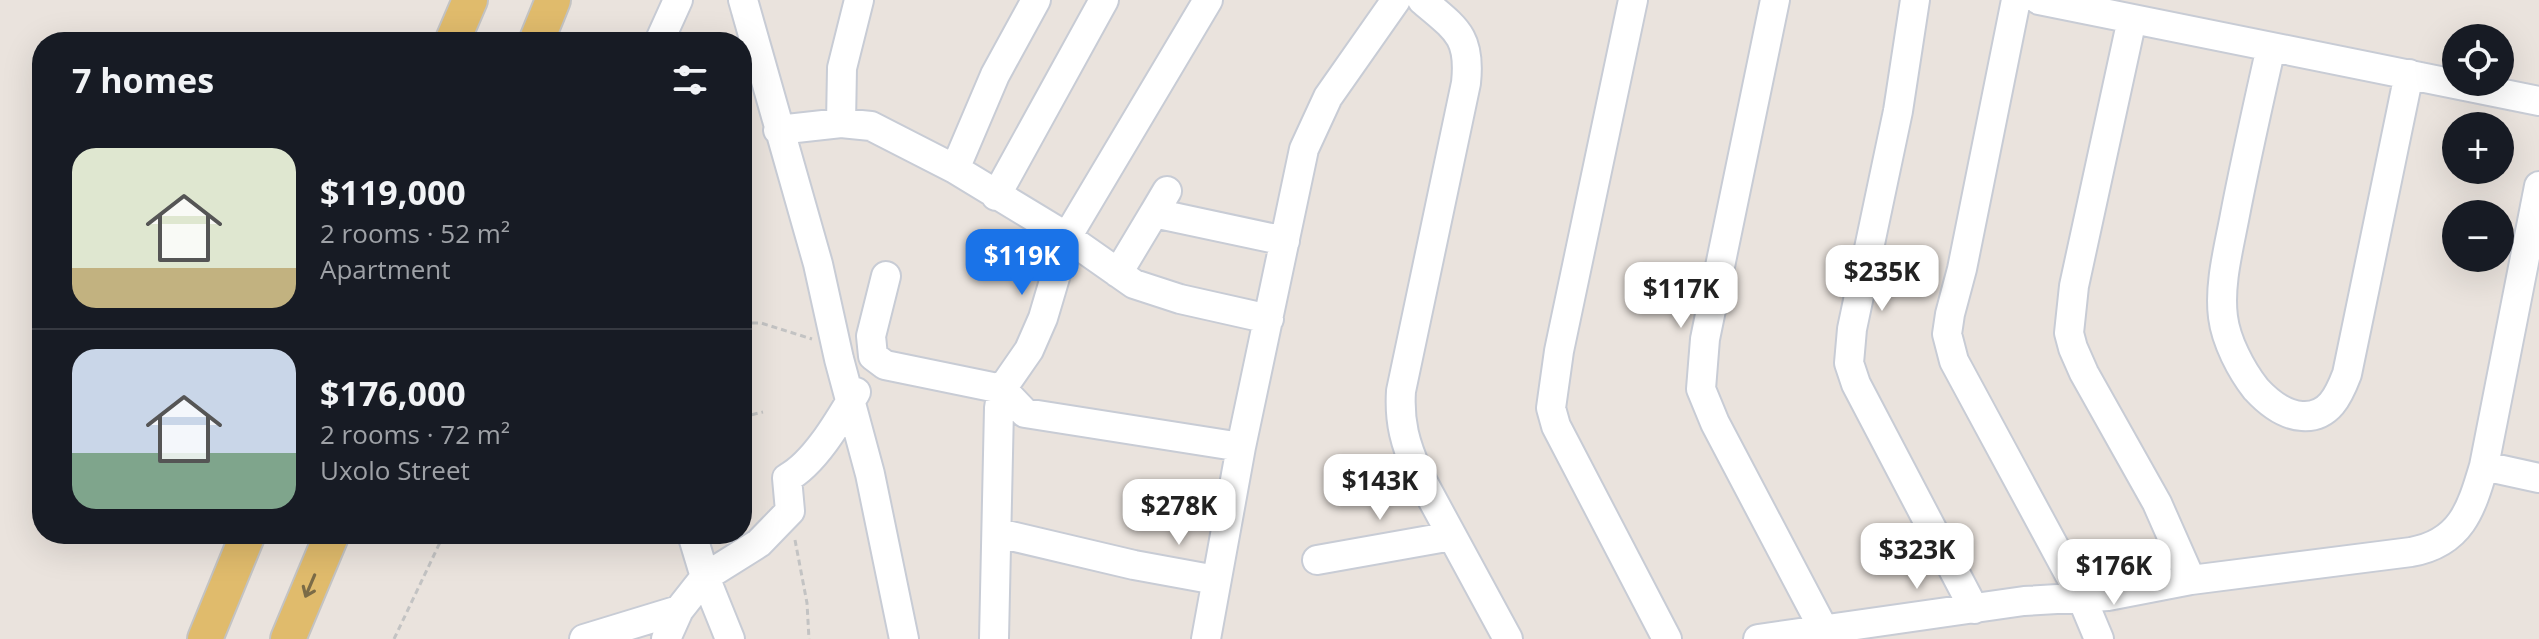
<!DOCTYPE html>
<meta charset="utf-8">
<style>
:root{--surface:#171b24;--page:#242831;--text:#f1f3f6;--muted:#9ea1a6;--line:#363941;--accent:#1a73e8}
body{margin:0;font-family:"Open Sans",sans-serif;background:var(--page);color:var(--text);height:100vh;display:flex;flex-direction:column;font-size:30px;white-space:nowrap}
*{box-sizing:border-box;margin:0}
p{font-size:26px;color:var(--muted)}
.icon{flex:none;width:44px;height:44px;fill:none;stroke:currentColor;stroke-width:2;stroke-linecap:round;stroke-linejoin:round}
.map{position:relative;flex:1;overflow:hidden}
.side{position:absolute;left:32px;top:32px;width:720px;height:512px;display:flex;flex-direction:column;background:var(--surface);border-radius:32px;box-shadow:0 8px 32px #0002}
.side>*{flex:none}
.tools{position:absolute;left:2442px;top:24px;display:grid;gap:16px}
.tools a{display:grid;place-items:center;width:72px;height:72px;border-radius:50%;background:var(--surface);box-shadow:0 8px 32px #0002;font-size:40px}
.price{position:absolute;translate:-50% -68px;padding:0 18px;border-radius:16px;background:#fff;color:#222;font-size:26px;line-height:52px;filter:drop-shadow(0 2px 4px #0008)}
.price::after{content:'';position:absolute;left:50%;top:48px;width:24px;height:18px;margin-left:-12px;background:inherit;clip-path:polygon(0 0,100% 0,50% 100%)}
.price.selected{background:var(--accent);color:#fff}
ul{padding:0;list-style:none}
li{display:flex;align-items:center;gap:24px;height:200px;padding:0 40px}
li+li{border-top:2px solid var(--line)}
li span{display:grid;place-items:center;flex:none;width:224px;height:160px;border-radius:24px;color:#555}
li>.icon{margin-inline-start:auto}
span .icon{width:96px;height:96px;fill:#fffc;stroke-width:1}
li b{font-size:34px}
h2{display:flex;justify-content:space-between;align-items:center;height:96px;padding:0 40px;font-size:34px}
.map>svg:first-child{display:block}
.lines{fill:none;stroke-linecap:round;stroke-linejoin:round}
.minor-casing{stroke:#c8ccd5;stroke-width:32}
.major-casing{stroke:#c3c3c3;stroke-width:38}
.path{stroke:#c3c3c3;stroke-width:3;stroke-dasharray:6 4;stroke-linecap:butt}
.minor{stroke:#fff;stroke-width:28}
.major{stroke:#e0bb6c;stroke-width:34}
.oneway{stroke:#7b6b47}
</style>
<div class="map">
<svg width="2539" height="639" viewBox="0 0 2539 639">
<rect width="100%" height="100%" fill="#eae3dd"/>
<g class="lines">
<defs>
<path id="minor" d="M743,0L818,264L839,359L870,474L904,639
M1422,0C1456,29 1471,36 1466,83L1401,391C1399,422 1405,444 1418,473L1508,639
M1633,0L1559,351L1551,408L1556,426L1667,639
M1775,0L1705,339L1701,389L1715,423L1824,630
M1915,0L1898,111L1852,329L1849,363L1856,384L1974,609
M2016,0L1962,269L1950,314L1947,334L1954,361L2081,596L2099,639
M2039,0L2539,101
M2132,19L2074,286L2069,333L2073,348L2084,373L2157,503L2191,580
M659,42L678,0
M2271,47C2258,105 2245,162 2234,220C2228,251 2219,286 2223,317C2226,341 2241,370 2256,389C2268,402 2283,415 2302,416C2329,418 2339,395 2347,374L2409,74
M841,123L842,68L859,0
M778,130L841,123L871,126L955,169L1067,237L1134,284L1180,299L1269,319
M955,169L995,75L1036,0
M1167,191L1154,213L1285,241
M996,196L1104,0
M1118,273L1154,213
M886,276L871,336L873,356L885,365L1002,389L1025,413L1241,447
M2484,466L2539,478
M998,533L1134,565L1216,580
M692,534L705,577L730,639
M1317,560L1452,536
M584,639L679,610
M666,639L679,610L705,577L759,543L790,511L787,478C815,463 840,419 856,392
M994,639L999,408L1002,389L1029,350L1043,318L1067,237L1208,0
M1206,639L1241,447L1304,149L1328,97L1396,0
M1758,639L2024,601L2108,596L2191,580L2411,552C2461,543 2471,510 2484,466L2539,186"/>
<path id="major" d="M452,42L470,0
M536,42L553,0
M205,639L248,534
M288,639L332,534"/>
</defs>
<use href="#minor" class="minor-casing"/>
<use href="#major" class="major-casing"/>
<path class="path" d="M742,323H761L812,339
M742,417L763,412
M795,540L807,603L809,639
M394,639L444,534"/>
<use href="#minor" class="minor"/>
<use href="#major" class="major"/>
</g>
<defs><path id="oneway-shaft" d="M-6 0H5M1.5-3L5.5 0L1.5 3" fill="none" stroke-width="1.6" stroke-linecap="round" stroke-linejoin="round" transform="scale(2)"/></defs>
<use class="oneway" href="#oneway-shaft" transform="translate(310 586) rotate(113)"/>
</svg>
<div class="tools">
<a><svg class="icon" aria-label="locate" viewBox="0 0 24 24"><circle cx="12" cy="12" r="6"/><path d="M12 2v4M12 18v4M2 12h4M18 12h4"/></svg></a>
<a>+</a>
<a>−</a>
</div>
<b class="price selected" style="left:1022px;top:297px">$119K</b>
<b class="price" style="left:1882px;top:313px">$235K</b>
<b class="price" style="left:1681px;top:330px">$117K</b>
<b class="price" style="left:1380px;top:522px">$143K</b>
<b class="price" style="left:1179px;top:547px">$278K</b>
<b class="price" style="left:1917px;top:591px">$323K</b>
<b class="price" style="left:2114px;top:607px">$176K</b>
<section class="side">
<h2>7 homes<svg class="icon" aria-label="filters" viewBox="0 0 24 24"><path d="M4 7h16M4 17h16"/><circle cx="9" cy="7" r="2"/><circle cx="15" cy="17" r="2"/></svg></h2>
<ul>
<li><span style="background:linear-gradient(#dfe7d0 75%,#c2b280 0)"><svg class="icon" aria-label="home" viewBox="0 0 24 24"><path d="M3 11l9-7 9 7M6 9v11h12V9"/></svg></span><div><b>$119,000</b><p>2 rooms · 52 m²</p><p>Apartment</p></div></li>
<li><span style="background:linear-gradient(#c9d6e8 65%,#7fa58c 0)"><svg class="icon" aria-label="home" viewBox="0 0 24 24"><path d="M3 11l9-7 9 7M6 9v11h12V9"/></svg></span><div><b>$176,000</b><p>2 rooms · 72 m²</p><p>Uxolo Street</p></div></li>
</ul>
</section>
</div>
